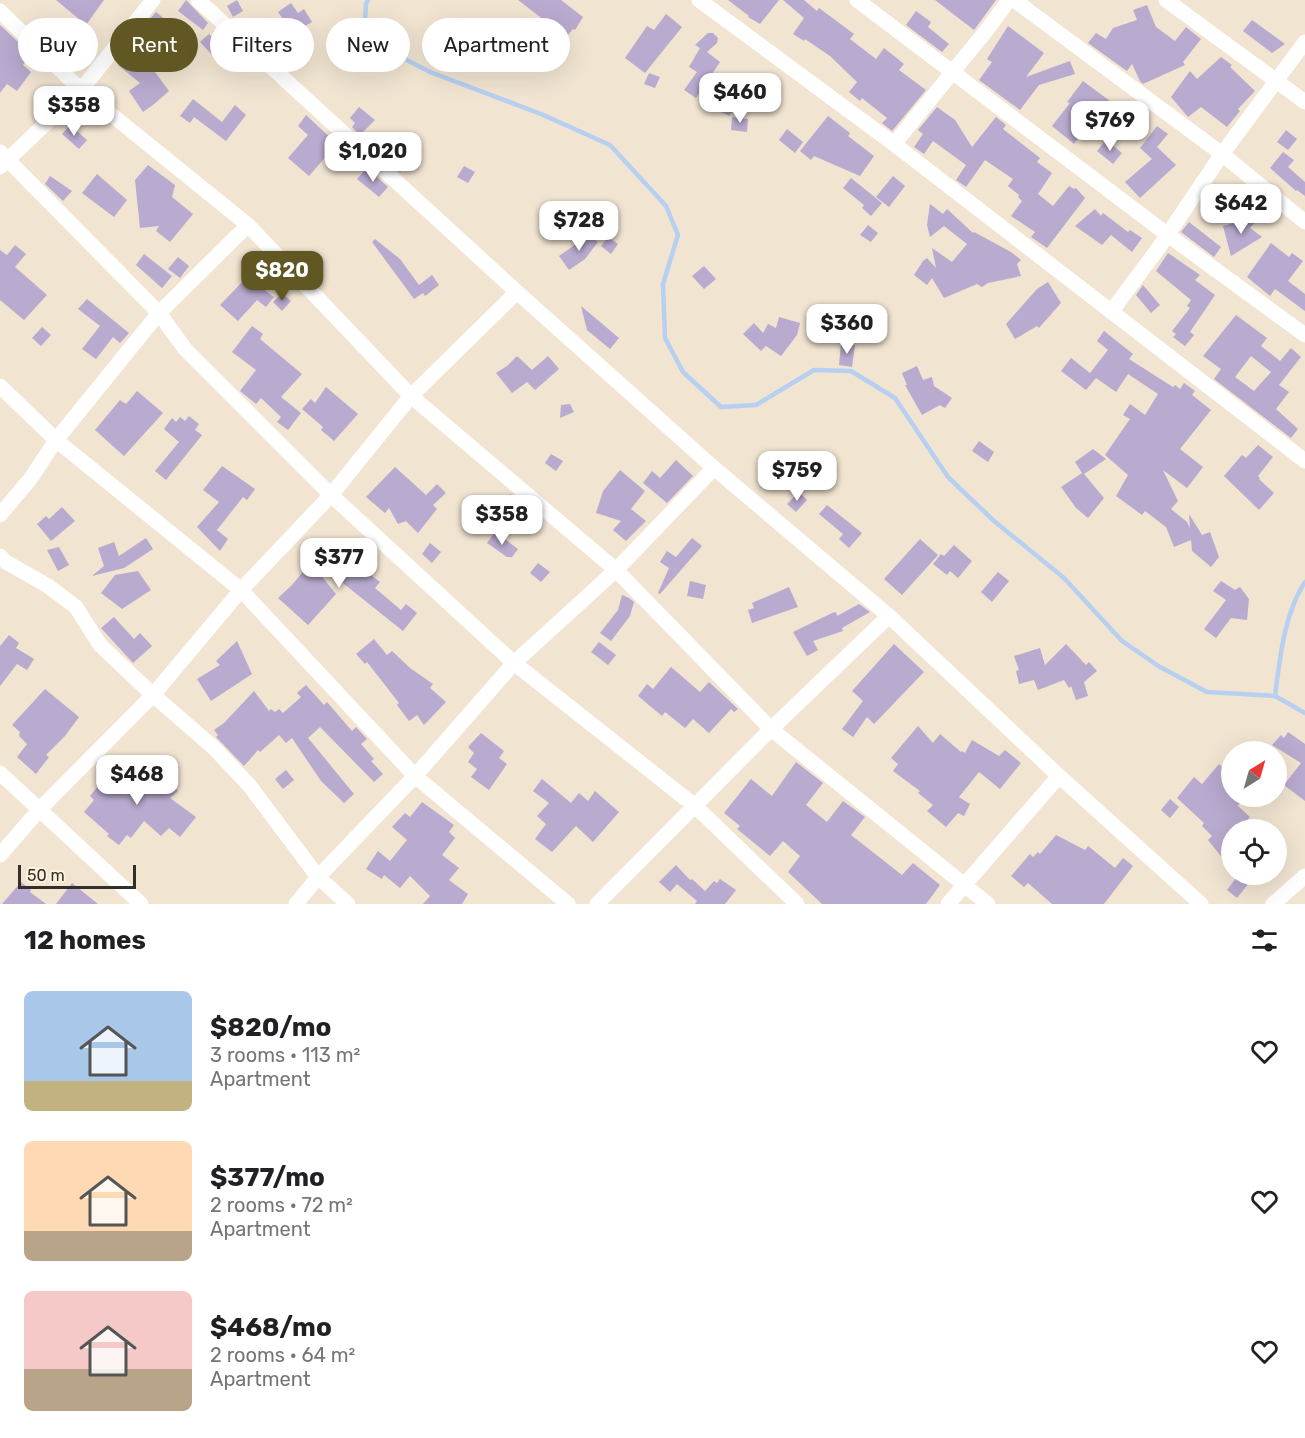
<!DOCTYPE html>
<meta charset="utf-8">
<style>
:root{--surface:#fff;--page:#f2f2f2;--text:#202124;--muted:#757577;--accent:#615723}
body{margin:0;font-family:Rubik,sans-serif;background:var(--page);color:var(--text);height:100vh;display:flex;flex-direction:column;font-size:22px;white-space:nowrap}
*{box-sizing:border-box;margin:0}
p{font-size:20px;color:var(--muted)}
.icon{flex:none;width:33px;height:33px;fill:none;stroke:currentColor;stroke-width:2;stroke-linecap:round;stroke-linejoin:round}
.map{position:relative;height:904px;overflow:hidden}
.details{display:flex;flex-direction:column;background:var(--surface);flex:1}
.details>*{flex:none}
.hud{position:absolute;left:18px;top:18px;width:600px;height:54px;display:flex;gap:12px}
.needle{width:39px;rotate:37deg}
.fabs{position:absolute;left:1221px;top:741px;display:grid;gap:12px}
.fabs a{display:grid;place-items:center;width:66px;height:66px;border-radius:50%;background:var(--surface);box-shadow:0 6px 24px #0002;font-size:30px}
.scale{position:absolute;left:18px;bottom:15px;width:118px;box-sizing:border-box;padding-left:6px;border:3px solid #332e27;border-top:0;font-size:16px;line-height:21px;white-space:nowrap;color:#332e27;-webkit-text-stroke:4px #fef1de;paint-order:stroke}
.price{position:absolute;translate:-50% -51px;padding:0 14px;border-radius:12px;background:#fff;color:#222;font-size:20px;line-height:39px;filter:drop-shadow(0 2px 3px #0008)}
.price::after{content:'';position:absolute;left:50%;top:36px;width:18px;height:14px;margin-left:-9px;background:inherit;clip-path:polygon(0 0,100% 0,50% 100%)}
.price.on{background:var(--accent);color:#fff}
ul{padding:0;list-style:none}
li{display:flex;align-items:center;gap:18px;height:150px;padding:0 24px}
li span{display:grid;place-items:center;flex:none;width:168px;height:120px;border-radius:9px;color:#555}
li>.icon{margin-inline-start:auto}
span .icon{width:72px;height:72px;fill:#fffc;stroke-width:1}
li b{font-size:26px}
h2{display:flex;justify-content:space-between;align-items:center;height:72px;padding:0 24px;font-size:26px}
.tag{padding:0 21px;border-radius:27px;background:var(--surface);box-shadow:0 6px 24px #0002;font-size:21px;line-height:54px}
.tag.on{background:var(--accent);color:#fff}
.map>svg:first-child{display:block}
.lines{fill:none;stroke-linecap:round;stroke-linejoin:round}
.stream{stroke:#b7cff1;stroke-width:4.5}
.building{fill:#b9aacf;fill-rule:evenodd}
.street{stroke:#fff;stroke-width:15}
</style>
<div class="map">
<svg width="1305" height="904" viewBox="0 0 1305 904">
<rect width="100%" height="100%" fill="#f1e4d1"/>
<g class="lines">
<path class="stream" d="M368,0L366,4L365,22L382,47L430,72L541,114L610,145L666,206L678,235L663,284L665,338L683,372L721,407L756,405L814,370L851,371L895,398L948,477L994,521L1064,578L1122,641L1160,667L1207,692L1275,696L1305,713
M1275,696C1280,658 1284,614 1305,582"/>
</g>
<path class="building" d="M56,0H104L86,25Z
M186,0L208,23L203,30L178,11Z
M237,0L243,11L233,17L227,6Z
M518,0H561L583,17L575,30L573,29L554,52L545,45L557,30Z
M728,0H779L760,24L748,17L749,16Z
M783,0H804L817,11L819,8L854,34L850,39L876,59L884,48L904,64L899,70L926,90L892,131L882,123L887,118L862,98L860,101L849,92L857,82L830,56L805,39L804,41L793,34L804,18Z
M935,0H996L974,30Z
M291,3L298,13L304,9L312,22L303,27L311,54L309,56L299,42L287,46L282,32L290,29L278,12Z
M1147,5L1156,27L1175,41L1186,27L1201,39L1183,62L1185,65L1143,84L1140,81L1132,64L1127,71L1088,43L1096,33L1106,39L1113,28L1137,20L1133,10Z
M916,11L931,22L928,27L949,44L942,52L906,25Z
M156,12L176,28L169,36L148,21Z
M666,14L682,27L645,73L625,58L647,26L654,30Z
M1252,20L1285,44L1272,53L1243,31Z
M0,25L31,54L23,65L31,72L17,91L7,84L0,93Z
M1008,26L1044,53L1026,77L1070,61L1075,74L1039,85L1020,110L979,80L992,62L987,59Z
M708,33H713L718,38L717,43L707,52L720,62L696,98L684,90L697,72L689,67L700,48L695,45Z
M209,34L225,51L215,58L200,42Z
M141,53L169,91L153,105L143,112L129,91L140,83L118,65L126,56L133,62Z
M1221,57L1232,65L1230,67L1255,91L1238,109L1240,111L1227,127L1201,107L1188,117L1171,97L1190,71L1197,79Z
M649,73L660,77L655,88L644,84Z
M734,74L752,88L729,116L719,111Z
M1083,81L1118,107L1106,124L1094,116L1074,144L1052,126L1070,103L1067,102Z
M193,99L222,122L235,105L246,115L226,141L194,117L190,123L180,116Z
M359,107L375,120L360,135L352,127L355,123L350,118Z
M937,107L955,120L972,147L996,117L1006,125L1003,129L1040,158L1037,162L1052,173L1038,194L1053,206L1069,186L1074,189L1076,188L1085,198L1047,248L1031,237L1035,232L1011,216L1022,201L1018,197L1019,195L1008,186L1013,179L985,160L966,187L956,180L966,165L933,141L924,154L914,147L923,134L918,130Z
M306,115L337,144L309,176L288,158L308,135L298,126Z
M828,116L850,133L848,136L874,156L860,176L814,156L811,160L800,151Z
M732,117L748,119L747,132L731,130Z
M70,125L87,140L79,149L62,134Z
M1157,126L1168,134L1157,147L1176,165L1140,198L1125,182L1152,159L1140,148Z
M787,129L803,142L795,153L779,140Z
M1286,130L1297,139L1288,150L1277,142Z
M1106,140L1122,153L1113,164L1097,151Z
M339,142L348,150L341,159L331,152Z
M388,147L407,163L400,172L381,155Z
M1283,152L1294,160L1288,167L1305,182V196L1297,190L1296,191L1270,168Z
M148,165L175,185L172,197L193,214L170,242L156,231L159,226L140,228L135,180Z
M464,166L475,172L468,183L457,177Z
M367,168L388,187L379,197L357,179Z
M97,174L127,200L114,217L82,193Z
M50,176L72,191L63,201L45,184Z
M893,176L905,186L889,207L876,197Z
M851,178L882,203L871,216L862,208L864,205L843,188Z
M930,204L943,214L947,209L973,233L974,232L1011,252L1021,260L1017,264L1021,276L988,283L982,287L977,284L944,298L932,278L927,285L914,275L923,261L927,258L936,268L932,248L952,262L967,244L944,226L930,237L927,225Z
M1095,209L1101,216L1103,213L1128,232L1130,230L1142,238L1132,252L1111,235L1102,245L1075,226Z
M1262,215L1250,228L1262,237L1231,256L1223,226Z
M1189,222L1221,247L1214,257L1181,232Z
M868,225L878,233L871,242L860,235Z
M586,233L598,242L585,259L569,270L559,256L579,242Z
M608,237L618,244L611,254L601,246Z
M375,239L400,259L419,285L432,275L439,285L425,296L423,293L414,299L372,242Z
M1271,243L1289,257L1292,253L1303,261L1288,281L1305,294V311L1275,289L1270,296L1247,277Z
M15,245L26,254L15,267L47,295L24,320L0,300V250L7,255Z
M1168,253L1200,275L1195,280L1215,295L1190,332L1194,335L1185,346L1173,337L1176,334L1172,331L1190,308L1187,306L1191,300L1156,271Z
M144,254L172,276L162,288L136,265Z
M178,257L189,266L180,278L168,269Z
M704,266L716,279L704,289L692,276Z
M247,277L274,297L266,307L257,300L238,321L220,305Z
M1048,282L1061,303L1039,328L1037,326L1015,339L1006,324L1037,289Z
M1143,285L1160,305L1151,313L1136,295Z
M282,293L291,301L282,311L273,302Z
M87,299L129,333L120,343L113,337L96,359L82,349L100,326L78,309Z
M581,306L619,338L610,349L587,330Z
M1236,315L1267,338L1261,346L1280,361L1291,348L1301,357L1279,385L1289,392L1276,409L1298,429L1291,438L1214,379L1221,369L1203,356ZM1251,356L1271,372L1254,391L1235,377Z
M779,317L800,323L797,335L781,356L766,346L761,351L743,334L754,323L763,333L768,324L776,328Z
M252,326L263,334L260,339L302,374L281,397L301,413L288,430L277,422L281,417L261,398L256,404L240,391L256,370L232,352Z
M42,327L51,335L41,346L32,338Z
M1104,331L1133,354L1129,359L1173,387L1175,385L1180,389L1184,383L1195,391L1192,395L1211,410L1180,449L1203,467L1187,488L1163,470L1178,501L1171,509L1187,522L1190,528L1189,514L1202,535L1210,532L1219,557L1211,567L1192,551L1191,540L1174,547L1166,527L1145,511L1142,515L1116,496L1128,475L1105,455L1130,419L1123,415L1130,404L1145,415L1158,394L1128,374L1116,392L1096,378L1086,390L1061,371L1071,358L1090,373L1108,350L1097,341Z
M841,343L855,345L852,367L839,365Z
M517,356L532,370L548,356L559,369L535,390L527,382L512,393L496,373L507,366Z
M917,366L923,380L932,377L934,386L952,398L945,408L940,405L922,415L905,385H907L902,373Z
M326,387L358,414L334,441L321,430L323,427L302,409L311,399L315,403Z
M137,391L163,413L124,456L95,430L120,400L126,404Z
M570,404L574,412L560,418L561,405Z
M189,416L199,424L195,430L202,435L166,480L155,471L179,442L164,429L172,418L176,422L180,417L185,421Z
M979,441L994,452L988,462L972,451Z
M1258,445L1273,457L1258,476L1260,478L1259,479L1274,493L1259,510L1224,476L1242,455L1246,458Z
M1093,449L1106,459L1084,474L1104,498L1088,518L1076,508L1061,487L1082,473L1075,462Z
M551,454L563,461L556,471L545,463Z
M676,460L693,476L667,503L643,483L652,471L660,478Z
M222,466L255,489L247,500L243,497L217,530L228,539L220,551L197,527L219,502L203,490Z
M395,467L426,495L437,484L446,493L433,505L437,509L418,533L406,521L398,524L389,508L385,513L366,497Z
M620,470L645,491L631,509L646,521L626,541L613,530L621,521L596,513L603,491Z
M799,492L807,500L796,512L787,504Z
M510,494L521,502L512,513L501,505Z
M827,505L862,533L849,548L839,539L843,534L819,514Z
M62,507L75,521L51,541L37,524L46,516L49,519Z
M495,532L518,549L512,557H507L487,543Z
M146,538L153,549L124,568L92,576L104,566L98,548L114,542L119,556Z
M692,538L702,546L660,594L658,593L669,568L660,562L667,551L676,557Z
M920,539L938,555L902,595L884,579Z
M430,543L441,552L432,563L422,554Z
M954,545L972,561L958,578L950,571L947,575L933,564L941,554L944,556Z
M324,546L331,551L334,547L380,582L375,588L401,610L406,604L417,613L403,631L324,568L319,573L336,594L308,625L278,598L292,585Z
M59,547L69,565L58,571L47,550Z
M538,563L550,572L541,582L530,573Z
M138,571L151,590L122,609L101,593L115,575Z
M998,572L1009,581L992,602L981,592Z
M690,581L706,585L703,599L687,596Z
M1221,581L1235,590L1240,587L1249,599L1247,620L1231,618L1216,638L1204,629L1226,600L1213,591Z
M789,587L798,607L752,623L748,610L754,608L752,603Z
M622,595L629,598L634,602L630,616L611,641L600,633L618,610Z
M859,604L870,612L842,628L843,631L813,641L818,650L807,656L793,632L832,613L836,612L837,616Z
M114,617L134,639L140,633L152,646L133,663L101,628Z
M9,635L19,643L16,648L34,659L27,670L17,664L0,686V646Z
M374,639L387,655L392,651L410,668L433,684L430,688L446,702L424,725L417,715L409,721L397,705L399,703L367,662L365,664L356,654Z
M237,641L252,674L211,701L197,679L220,665L216,661Z
M599,642L616,655L608,665L591,652Z
M894,644L924,672L874,724L867,717L853,737L842,729L863,701L852,691Z
M1066,644L1086,665L1089,662L1097,671L1084,682L1088,696L1076,700L1071,686L1069,688L1064,680L1038,690L1034,680L1019,684L1016,671L1019,670L1014,656L1040,648L1045,665Z
M671,667L700,692L709,682L738,709L734,712L731,709L709,733L693,719L685,728L665,712L662,716L638,696L647,684L653,689Z
M306,685L324,705L327,702L352,731L356,727L367,739L361,744L374,759L371,761L383,774L374,782L320,727L308,738L354,794L344,803L321,781L292,738L286,743L279,735L260,752L258,750L244,766L216,737L218,735L214,730L224,723L254,691L269,711L271,709L275,712L279,709L283,713L301,697L297,693Z
M45,689L79,717L65,736L46,755L49,757L36,774L17,757L27,744L19,736L20,732L12,725Z
M918,726L933,743L940,734L961,752L962,751L965,753L972,740L999,756L1005,750L1021,763L1000,789L979,772L959,797L970,804L964,816L958,813L946,827L927,811L933,805L918,793L920,791L893,771L898,764L891,758Z
M1288,732L1305,744V801L1284,785L1301,763L1272,745L1281,735L1284,738Z
M481,733L504,751L499,758L507,764L489,790L471,777L477,769L468,762L474,753L468,747Z
M796,762L823,783L806,805L827,822L843,801L865,817L851,835L902,875L913,863L940,885L926,904H822L788,872L800,856L783,841L770,856L737,829L740,826L724,813L751,779L772,796Z
M120,764L128,771L130,767L149,784L159,773L178,791L170,798L196,817L180,837L169,828L161,836L144,821L131,838L127,835L119,845L107,836L109,834L84,812L94,800L90,796L108,774L111,776Z
M1219,764L1232,775V796H1245L1238,806L1250,817L1239,830H1232V870L1208,840L1212,836L1202,826L1204,823L1177,798L1194,777L1202,784Z
M286,770L294,780L283,789L275,779Z
M542,779L571,803L579,793L588,801L595,791L619,812L593,842L576,826L552,852L535,839L546,824L537,816L549,803L533,791Z
M1170,799L1179,807L1170,818L1161,810Z
M422,802L454,825L449,832L455,838L442,855L459,868L449,880L468,894L462,904H423L430,896L410,876L400,888L384,875L382,879L366,869L378,851L390,861L407,840L392,827L405,813L410,817Z
M1056,835L1085,850L1088,846L1115,868L1123,858L1133,866L1104,904H1052L1028,883L1024,887L1011,876L1030,854L1033,857L1038,852L1040,854Z
M676,865L690,880L692,879L705,891L714,881L717,883L720,879L736,890L725,904H695L697,901L677,884L670,892L659,882Z
M1239,874H1256L1237,898L1227,890Z
M21,882L31,890L30,892L46,904H2Z
M72,883L98,904H56Z"/>
<g class="lines">
<path class="street" d="M198,0L517,292L714,468L889,616L1059,776L1201,904
M699,0L894,144L1305,461
M857,0L1168,235L1305,335
M1014,0L1222,154L1305,222
M1166,0L1305,102
M0,11L81,90L248,225L411,396L616,570L771,729L988,904
M894,144L986,31L1009,0
M0,152L159,313L185,349L331,495L514,663L695,806L797,904
M0,167L81,90L153,0
M1111,312L1160,246L1222,154L1305,42
M0,386L56,440L241,590L415,776L568,904
M0,515L31,478L56,440L159,313L248,225
M0,556L6,562L48,586L76,607L100,645L153,695L213,747L249,785L318,877L348,904
M0,773L141,904
M0,855L39,810L153,695L241,590L331,495L411,396L517,292
M296,904L318,877L415,776L514,663L616,570L714,468
M597,904L771,729L889,616
M948,904L1059,776
M1273,904L1305,876"/>
</g>
</svg>
<div class="fabs">
<a><svg class="needle" viewBox="-14 -14 28 28"><path d="M0-13l5 13h-10z" fill="#e53935"/><path d="M0 13l5-13h-10z" fill="#757577"/></svg></a>
<a><svg class="icon" aria-label="locate" viewBox="0 0 24 24"><circle cx="12" cy="12" r="6"/><path d="M12 2v4M12 18v4M2 12h4M18 12h4"/></svg></a>
</div>
<div class="scale">50 m</div>
<b class="price" style="left:740px;top:124px">$460</b>
<b class="price" style="left:74px;top:137px">$358</b>
<b class="price" style="left:1110px;top:152px">$769</b>
<b class="price" style="left:373px;top:183px">$1,020</b>
<b class="price" style="left:1241px;top:235px">$642</b>
<b class="price" style="left:579px;top:252px">$728</b>
<b class="price on" style="left:282px;top:302px">$820</b>
<b class="price" style="left:847px;top:355px">$360</b>
<b class="price" style="left:797px;top:502px">$759</b>
<b class="price" style="left:502px;top:546px">$358</b>
<b class="price" style="left:339px;top:589px">$377</b>
<b class="price" style="left:137px;top:806px">$468</b>
<div class="hud">
<a class="tag">Buy</a>
<a class="tag on">Rent</a>
<a class="tag">Filters</a>
<a class="tag">New</a>
<a class="tag">Apartment</a>
</div>
</div>
<section class="details">
<h2>12 homes<svg class="icon" aria-label="filters" viewBox="0 0 24 24"><path d="M4 7h16M4 17h16"/><circle cx="9" cy="7" r="2"/><circle cx="15" cy="17" r="2"/></svg></h2>
<ul>
<li><span style="background:linear-gradient(#a9c7e8 75%,#c2b280 0)"><svg class="icon" aria-label="home" viewBox="0 0 24 24"><path d="M3 11l9-7 9 7M6 9v11h12V9"/></svg></span><div><b>$820/mo</b><p>3 rooms · 113 m²</p><p>Apartment</p></div><svg class="icon" aria-label="heart" viewBox="0 0 24 24"><path d="M12 20l-8-8c-3-5 5-10 8-4 3-6 11-1 8 4z"/></svg></li>
<li><span style="background:linear-gradient(#ffd9b3 75%,#b9a48a 0)"><svg class="icon" aria-label="home" viewBox="0 0 24 24"><path d="M3 11l9-7 9 7M6 9v11h12V9"/></svg></span><div><b>$377/mo</b><p>2 rooms · 72 m²</p><p>Apartment</p></div><svg class="icon" aria-label="heart" viewBox="0 0 24 24"><path d="M12 20l-8-8c-3-5 5-10 8-4 3-6 11-1 8 4z"/></svg></li>
<li><span style="background:linear-gradient(#f6c9c9 65%,#b9a48a 0)"><svg class="icon" aria-label="home" viewBox="0 0 24 24"><path d="M3 11l9-7 9 7M6 9v11h12V9"/></svg></span><div><b>$468/mo</b><p>2 rooms · 64 m²</p><p>Apartment</p></div><svg class="icon" aria-label="heart" viewBox="0 0 24 24"><path d="M12 20l-8-8c-3-5 5-10 8-4 3-6 11-1 8 4z"/></svg></li>
</ul>
</section>
